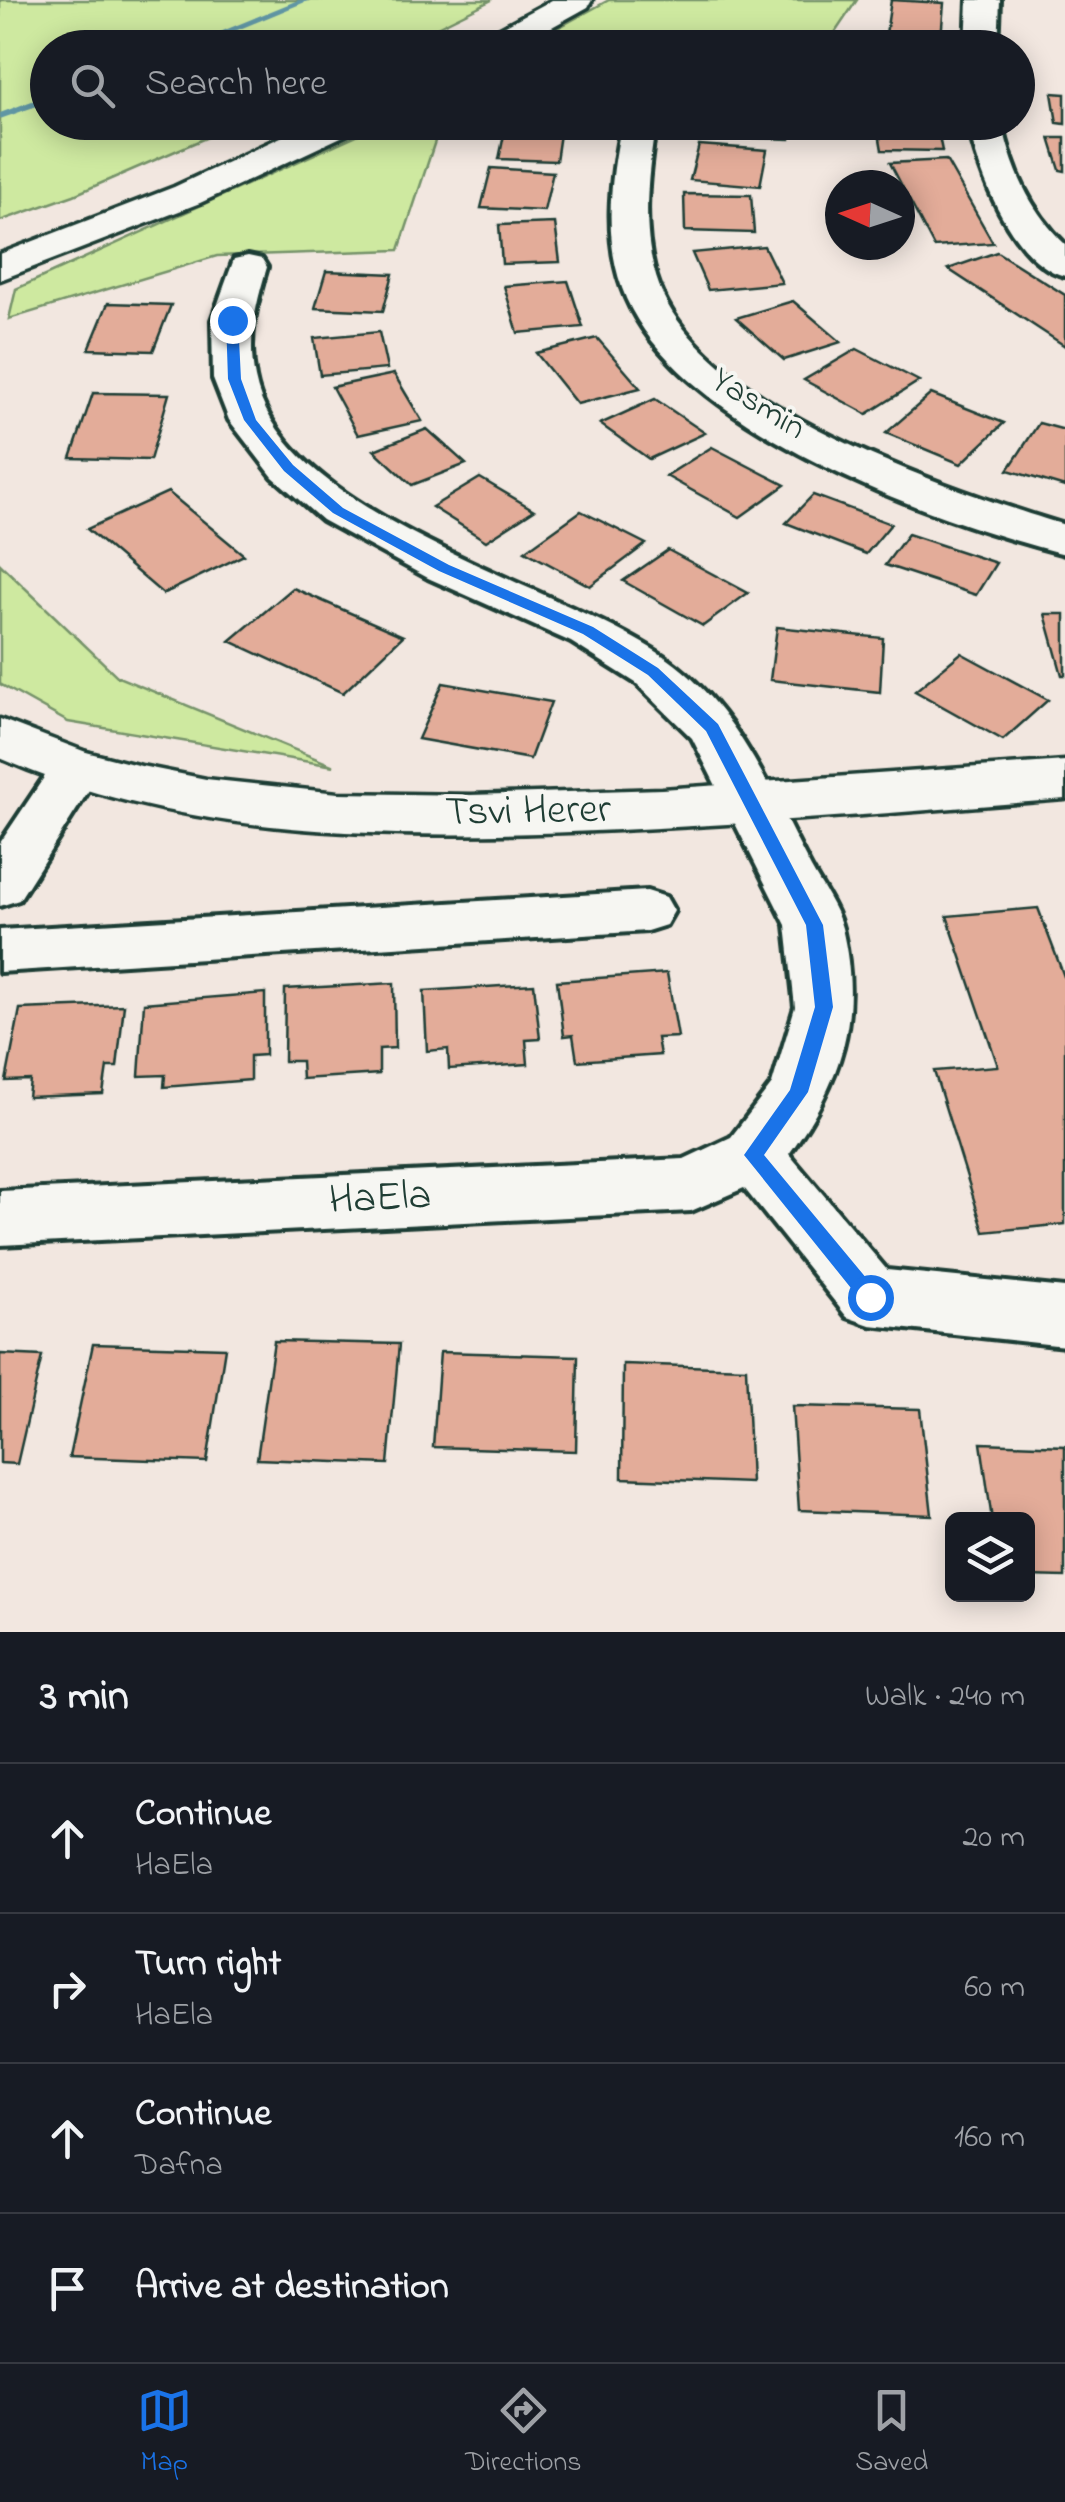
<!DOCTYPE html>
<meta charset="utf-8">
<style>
:root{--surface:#171b24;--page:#20242c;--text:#f1f3f6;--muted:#9ea1a6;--line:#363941;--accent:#1a73e8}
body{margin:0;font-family:"Indie Flower",sans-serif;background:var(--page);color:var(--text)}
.controls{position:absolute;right:30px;bottom:30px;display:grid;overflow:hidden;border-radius:15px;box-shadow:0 5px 25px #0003}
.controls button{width:90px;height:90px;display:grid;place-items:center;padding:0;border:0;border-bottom:2px solid var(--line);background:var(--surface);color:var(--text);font:50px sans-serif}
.compass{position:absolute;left:825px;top:170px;width:90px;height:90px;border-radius:50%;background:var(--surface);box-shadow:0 5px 25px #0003;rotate:273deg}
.stop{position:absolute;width:30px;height:30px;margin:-22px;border:8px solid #1a73e8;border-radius:50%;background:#fff}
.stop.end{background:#1a73e8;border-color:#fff;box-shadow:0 2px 10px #0008}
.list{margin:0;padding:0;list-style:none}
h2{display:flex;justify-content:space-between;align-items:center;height:130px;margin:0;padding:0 40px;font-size:42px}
h2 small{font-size:32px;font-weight:400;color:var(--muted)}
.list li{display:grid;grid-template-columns:65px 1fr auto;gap:30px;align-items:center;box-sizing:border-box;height:150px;padding:0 40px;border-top:2px solid var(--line)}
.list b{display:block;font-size:38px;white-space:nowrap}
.list p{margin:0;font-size:32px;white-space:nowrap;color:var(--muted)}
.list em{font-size:32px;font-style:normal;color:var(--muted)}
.icon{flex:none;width:55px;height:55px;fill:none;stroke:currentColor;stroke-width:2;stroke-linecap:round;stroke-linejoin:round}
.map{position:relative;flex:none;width:1065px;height:1632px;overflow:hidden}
.search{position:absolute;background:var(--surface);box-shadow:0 5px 25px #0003;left:30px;right:30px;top:30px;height:110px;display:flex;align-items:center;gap:25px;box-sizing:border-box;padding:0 35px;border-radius:55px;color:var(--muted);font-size:38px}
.sheet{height:730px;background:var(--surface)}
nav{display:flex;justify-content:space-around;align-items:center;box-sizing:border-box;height:140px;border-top:2px solid var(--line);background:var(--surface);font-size:28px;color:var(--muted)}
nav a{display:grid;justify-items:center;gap:5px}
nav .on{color:var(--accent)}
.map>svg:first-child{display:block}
.green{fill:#cee9a0;stroke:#76936a;stroke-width:2.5}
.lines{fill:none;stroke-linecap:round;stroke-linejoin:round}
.stream{fill:#6096a4;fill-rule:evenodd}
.building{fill:#e3ac99;stroke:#1f3d34;stroke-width:2.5}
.street-casing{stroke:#1f3d34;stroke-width:8}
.secondary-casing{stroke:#1f3d34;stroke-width:7}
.street{fill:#f6f6f2;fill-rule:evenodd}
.secondary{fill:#f6f6f2;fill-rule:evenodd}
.route{fill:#1a73e8}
.labels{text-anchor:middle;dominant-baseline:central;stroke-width:8;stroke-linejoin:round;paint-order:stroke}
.far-street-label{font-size:35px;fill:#1f3d34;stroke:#f6f6f2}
.street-label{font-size:42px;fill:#1f3d34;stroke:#f6f6f2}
</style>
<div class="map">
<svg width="1065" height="1632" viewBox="0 0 1065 1632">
<rect width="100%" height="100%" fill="#f2e7e0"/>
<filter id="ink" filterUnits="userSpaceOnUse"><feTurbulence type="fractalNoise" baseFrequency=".01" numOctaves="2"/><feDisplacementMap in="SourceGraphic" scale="20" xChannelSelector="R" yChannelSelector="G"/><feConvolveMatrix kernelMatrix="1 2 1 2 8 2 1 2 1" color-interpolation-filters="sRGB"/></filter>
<g filter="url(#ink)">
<g class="green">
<polygon points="0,0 492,0 396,47 48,48 48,122 240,123 74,195 0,221"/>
<polygon points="609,0 857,0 826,46 699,44 698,48 523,47"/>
<polygon points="383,123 441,123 399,250 217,256 9,319 16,289"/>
<polygon points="0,564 118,677 334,766 68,722 0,684"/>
</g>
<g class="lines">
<g class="stream">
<polygon points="298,0 310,0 194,48 181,48"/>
<polygon points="48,95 48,102 0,119 0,113"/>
</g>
</g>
<g class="building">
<polygon points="891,0 944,3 941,38 886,34"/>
<polygon points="874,41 936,44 936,48 874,48"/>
<polygon points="1052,93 1065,94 1065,124 1057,123"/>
<polygon points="725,122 790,122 790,139 725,137"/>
<polygon points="877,122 936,122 942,151 882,150"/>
<polygon points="506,125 561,127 556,161 499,159"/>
<polygon points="1050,138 1065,138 1065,171 1060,170"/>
<polygon points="699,145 767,150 760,186 690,180"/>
<polygon points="946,160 993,243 934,247 890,163"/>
<polygon points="491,168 553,172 544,211 481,208"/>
<polygon points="684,194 751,195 754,233 685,231"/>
<polygon points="555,223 560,262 502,264 499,225"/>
<polygon points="764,246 782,283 708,290 692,253"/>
<polygon points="997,252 1065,295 1065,346 948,269"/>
<polygon points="326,271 393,274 383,311 315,308"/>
<polygon points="568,281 583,327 518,333 504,286"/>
<polygon points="793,301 841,342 784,360 736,318"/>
<polygon points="108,303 171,305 153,351 89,349"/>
<polygon points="379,332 387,369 320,375 314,338"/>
<polygon points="597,338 640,388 577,404 536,353"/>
<polygon points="857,349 919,381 867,414 804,380"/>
<polygon points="394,374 422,421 358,435 332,387"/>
<polygon points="93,393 169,394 150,460 71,458"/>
<polygon points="931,394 1004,423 961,464 886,433"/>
<polygon points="655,399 705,433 649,459 600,424"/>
<polygon points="1039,423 1065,430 1065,487 1008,470"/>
<polygon points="427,429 466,464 412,485 374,450"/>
<polygon points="712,447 785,485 740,517 666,476"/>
<polygon points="480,478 534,510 486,541 432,507"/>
<polygon points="168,492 244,555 163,594 87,529"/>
<polygon points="813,495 891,524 866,554 786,523"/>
<polygon points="581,511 646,544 590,586 525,551"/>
<polygon points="908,534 996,563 976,595 885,565"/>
<polygon points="668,550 748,593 703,626 623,581"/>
<polygon points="293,588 403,636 343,693 230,641"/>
<polygon points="1045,614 1065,614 1065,675 1062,675"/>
<polygon points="777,627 883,638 880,692 770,680"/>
<polygon points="961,653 1048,700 1003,740 915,691"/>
<polygon points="443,683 551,702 530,759 418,739"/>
<polygon points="1038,908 1065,979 1065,1224 984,1232 934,1071 998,1066 947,916"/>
<polygon points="667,973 678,1037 657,1038 660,1055 577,1061 573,1035 564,1036 557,981"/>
<polygon points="394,983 395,1048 379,1049 379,1074 302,1079 301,1061 284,1061 285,989"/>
<polygon points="534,984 540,1039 526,1040 528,1064 449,1069 448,1049 427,1051 424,991"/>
<polygon points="265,993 265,1055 250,1056 250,1080 164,1087 165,1075 139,1076 144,1003"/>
<polygon points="124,1005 117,1067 107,1067 103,1094 28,1097 30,1080 6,1081 20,1009"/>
<polygon points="274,1341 399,1344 388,1464 257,1459"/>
<polygon points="93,1344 225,1348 207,1462 69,1457"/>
<polygon points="440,1352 578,1356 576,1451 433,1447"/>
<polygon points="0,1354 42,1356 17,1464 0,1463"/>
<polygon points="623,1364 746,1368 751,1483 622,1478"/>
<polygon points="792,1406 920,1409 932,1515 799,1510"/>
<polygon points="981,1443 1065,1446 1065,1577 1028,1576 1028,1520 992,1520"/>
</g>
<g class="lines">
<g class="street-casing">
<g id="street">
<polygon points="968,0 1000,0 998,48 966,48"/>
<path d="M622,122H656C647,177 640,236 660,288C707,409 950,490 1065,525V554C933,521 671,426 622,288C603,235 611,176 622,122Z"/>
<path d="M968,122H1002C1012,170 1030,210 1065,244V276C1012,263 977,171 968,122Z"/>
<path d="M248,256L262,259L267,267C256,304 247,339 255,378C282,518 561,584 668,659C739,710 771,793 811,868C821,886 837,908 842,928C863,1017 841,1082 789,1154L887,1270L1065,1288V1346L870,1325L847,1317L744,1188L691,1211L0,1245V1191L684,1159L731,1137L772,1084L795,1007L786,925L692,738L636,683L571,642L428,578L322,520L273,477L229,420L213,379L212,320L234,259Z"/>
<polygon points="77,750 95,755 103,768 19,900 0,906 0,843 59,755"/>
<polygon points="647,891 666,897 674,911 666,925 647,931 0,972 0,930"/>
</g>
</g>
<g class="secondary-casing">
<g id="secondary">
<polygon points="552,0 592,0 588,7 514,48 471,48 476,41"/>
<polygon points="313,122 361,122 356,130 200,203 0,280 0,254 174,187"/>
<path d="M0,719L86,752L141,766L206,779L338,793L471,795L662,789L1065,761V799C916,811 768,823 619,830C413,839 193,843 0,758Z"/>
</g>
</g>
<use href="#street" class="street"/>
<use href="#secondary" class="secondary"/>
</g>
</g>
<polygon class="route" points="232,316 238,320 241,379 256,420 293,465 343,508 449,565 593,627 658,668 718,724 823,925 833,1007 808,1092 764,1155 877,1291 877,1303 863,1303 744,1155 790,1090 815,1007 806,925 706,731 648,675 583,634 439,571 333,513 284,471 244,420 228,379 226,320"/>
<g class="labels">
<g class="far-street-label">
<text transform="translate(758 405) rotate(32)">Yasmin</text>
</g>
<g class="street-label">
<text transform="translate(528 812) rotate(-1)">Tsvi Herer</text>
<text transform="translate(380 1199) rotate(-3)">HaEla</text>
</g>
</g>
</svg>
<div class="controls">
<button><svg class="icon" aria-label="layers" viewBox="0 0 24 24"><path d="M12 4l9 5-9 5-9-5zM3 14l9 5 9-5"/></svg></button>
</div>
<svg class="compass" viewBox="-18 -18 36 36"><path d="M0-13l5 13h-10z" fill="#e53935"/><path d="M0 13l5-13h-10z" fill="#9ea1a6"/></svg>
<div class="stop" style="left:870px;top:1297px"></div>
<div class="stop end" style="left:232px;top:320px"></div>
<div class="search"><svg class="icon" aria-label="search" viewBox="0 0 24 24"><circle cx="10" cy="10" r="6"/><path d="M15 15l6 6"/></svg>Search here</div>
</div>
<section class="sheet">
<h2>3 min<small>Walk · 240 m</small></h2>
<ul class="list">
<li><svg class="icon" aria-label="ahead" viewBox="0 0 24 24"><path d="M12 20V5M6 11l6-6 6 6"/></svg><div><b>Continue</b><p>HaEla</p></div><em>20 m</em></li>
<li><svg class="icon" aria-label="right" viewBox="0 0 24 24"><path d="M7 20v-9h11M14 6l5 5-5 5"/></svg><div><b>Turn right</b><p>HaEla</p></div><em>60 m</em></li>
<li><svg class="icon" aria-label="ahead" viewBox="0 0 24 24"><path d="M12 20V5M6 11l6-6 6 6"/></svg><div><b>Continue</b><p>Dafna</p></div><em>160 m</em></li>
<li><svg class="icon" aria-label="arrive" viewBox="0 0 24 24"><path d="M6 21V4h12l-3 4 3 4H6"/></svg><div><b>Arrive at destination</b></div></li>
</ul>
</section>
<nav>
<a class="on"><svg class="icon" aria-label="map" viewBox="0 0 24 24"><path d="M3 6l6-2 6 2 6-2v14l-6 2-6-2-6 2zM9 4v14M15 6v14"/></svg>Map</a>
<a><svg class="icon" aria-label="directions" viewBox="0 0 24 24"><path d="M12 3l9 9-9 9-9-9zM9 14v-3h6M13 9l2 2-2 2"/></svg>Directions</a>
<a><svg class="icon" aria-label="saved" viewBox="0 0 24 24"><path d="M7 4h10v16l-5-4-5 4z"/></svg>Saved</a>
</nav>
